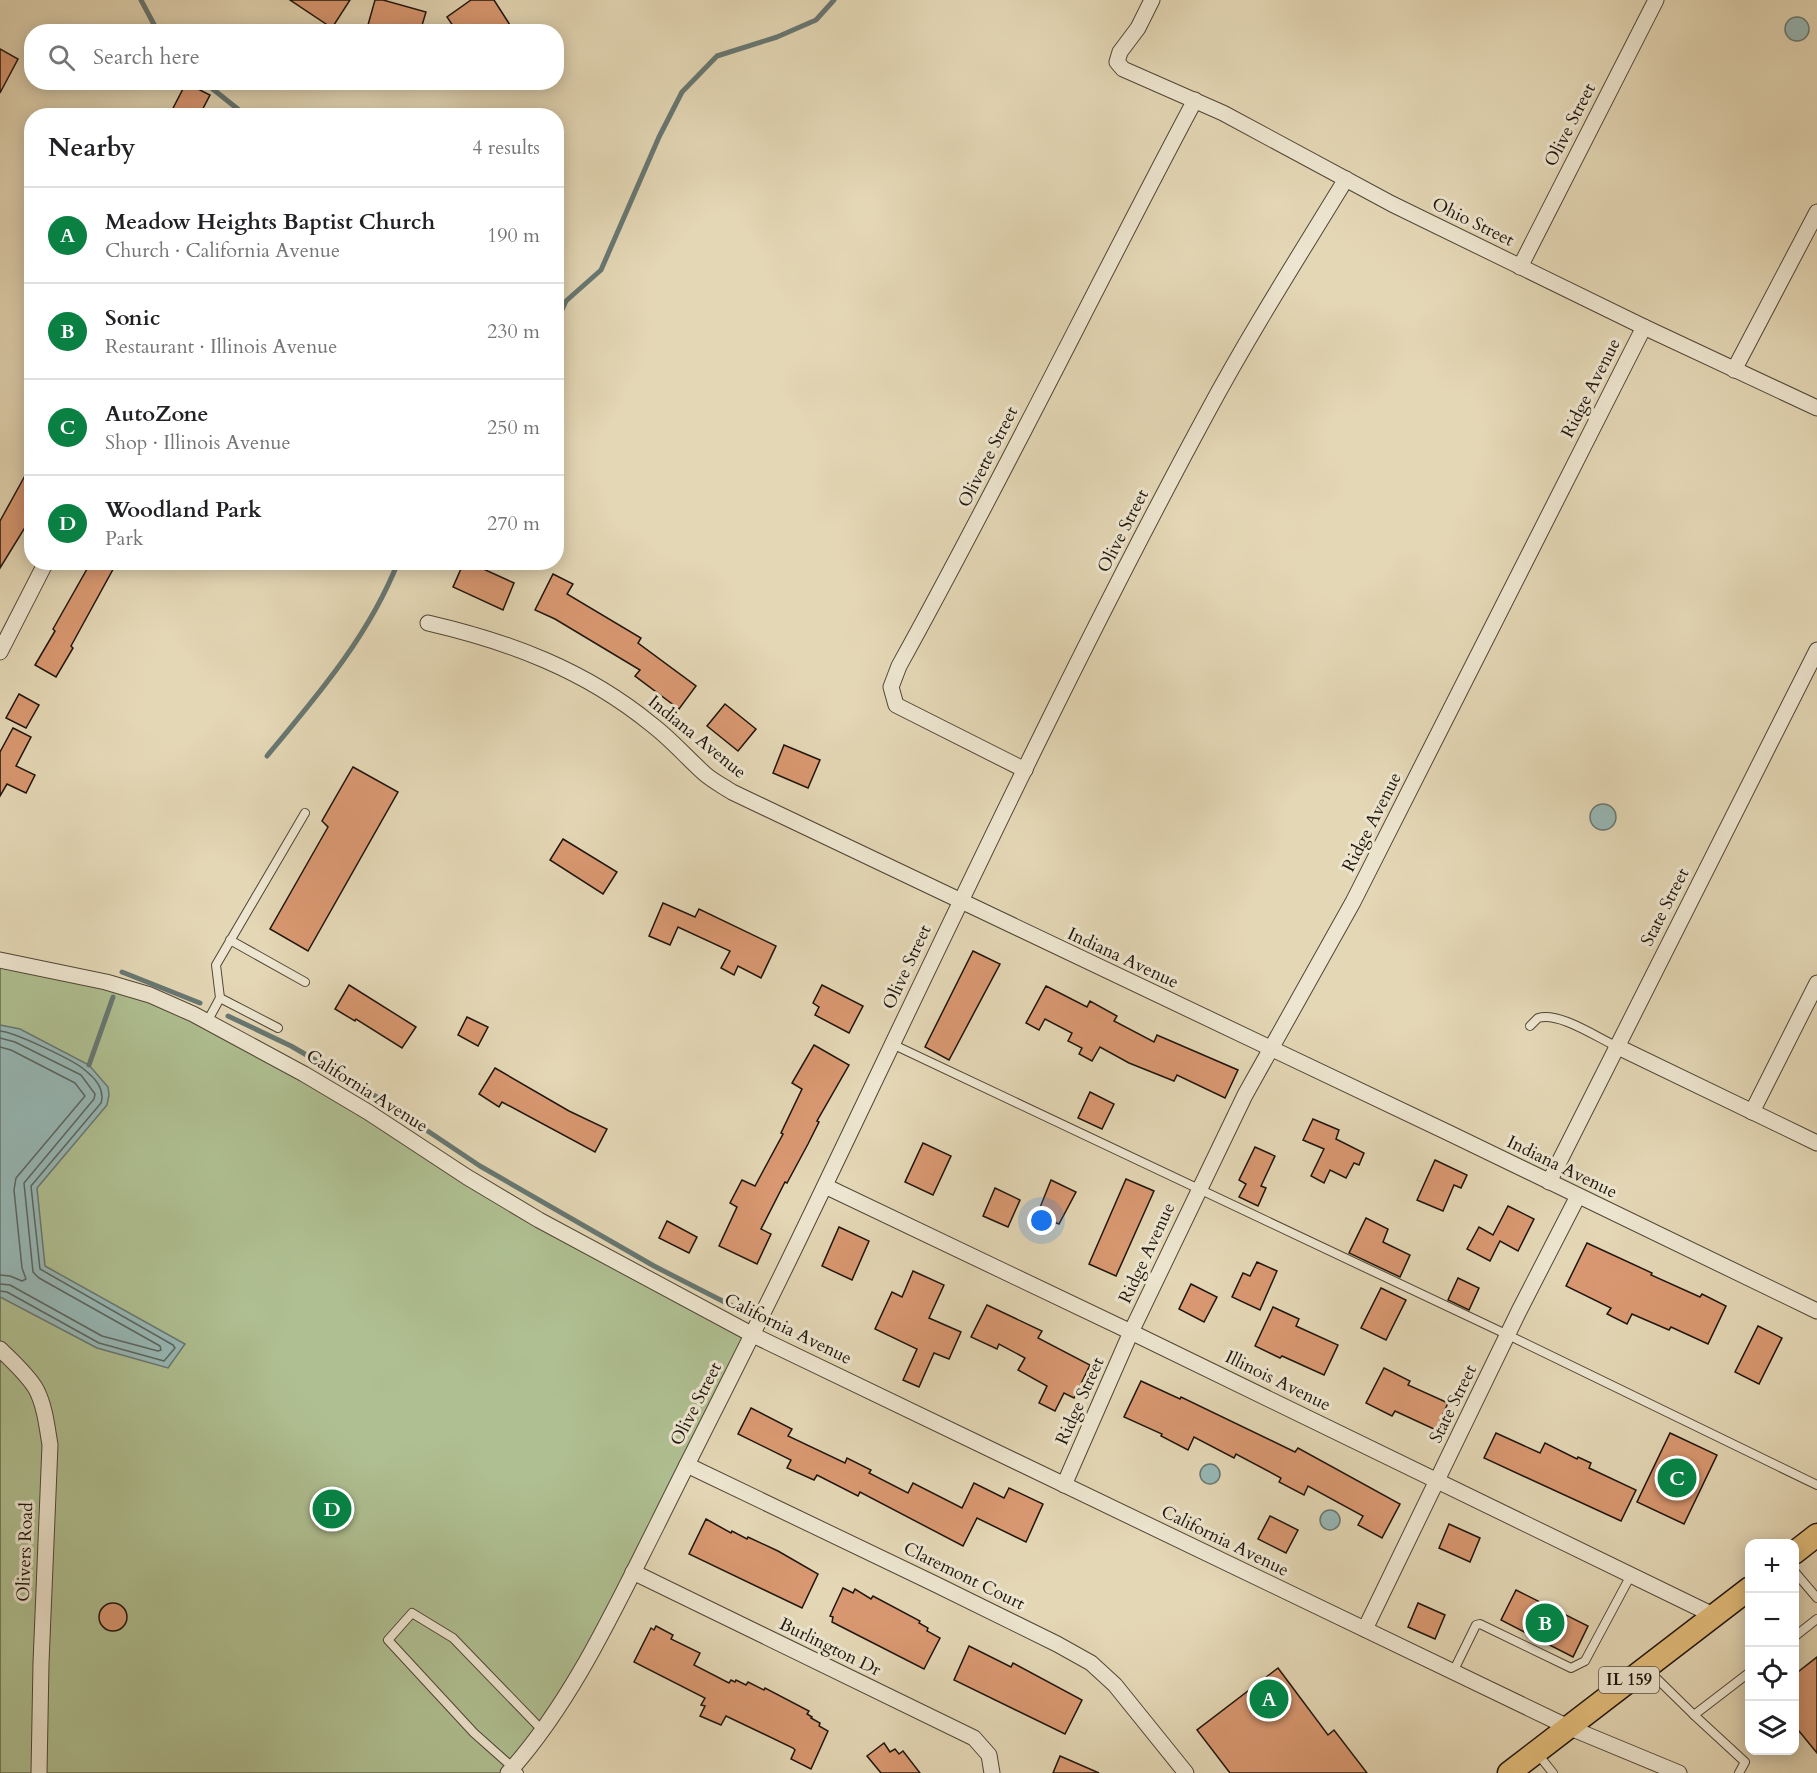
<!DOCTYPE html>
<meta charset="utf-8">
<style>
:root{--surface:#fff;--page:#f6f6f6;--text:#202124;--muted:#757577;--line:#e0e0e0;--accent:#0b8043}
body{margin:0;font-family:Cardo,serif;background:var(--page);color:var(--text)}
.controls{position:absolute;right:18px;bottom:18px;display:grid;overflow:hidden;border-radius:12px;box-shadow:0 3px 15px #0003}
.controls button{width:54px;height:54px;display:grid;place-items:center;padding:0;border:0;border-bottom:2px solid var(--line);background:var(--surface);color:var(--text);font:30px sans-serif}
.you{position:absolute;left:1042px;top:1221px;width:21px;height:21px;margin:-15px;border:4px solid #fff;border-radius:50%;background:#1a73e8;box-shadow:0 0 0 9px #1a73e833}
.badge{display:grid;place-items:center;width:39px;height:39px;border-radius:50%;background:var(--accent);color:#fff;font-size:20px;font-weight:700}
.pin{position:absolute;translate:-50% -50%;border:3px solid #fff;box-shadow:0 2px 6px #0006}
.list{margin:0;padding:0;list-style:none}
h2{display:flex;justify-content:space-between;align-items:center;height:78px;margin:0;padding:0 24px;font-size:26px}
h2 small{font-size:20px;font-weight:400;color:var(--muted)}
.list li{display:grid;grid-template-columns:39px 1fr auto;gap:18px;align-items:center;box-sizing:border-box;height:96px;padding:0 24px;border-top:2px solid var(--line)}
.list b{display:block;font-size:22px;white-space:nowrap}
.list p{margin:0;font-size:20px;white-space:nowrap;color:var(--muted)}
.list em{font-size:20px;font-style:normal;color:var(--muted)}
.icon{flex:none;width:33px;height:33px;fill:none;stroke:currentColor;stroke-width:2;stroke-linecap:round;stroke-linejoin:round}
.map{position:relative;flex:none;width:1817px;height:1773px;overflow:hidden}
.search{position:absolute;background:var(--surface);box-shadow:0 3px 15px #0003;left:24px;top:24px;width:540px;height:66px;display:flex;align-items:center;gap:15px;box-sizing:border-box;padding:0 21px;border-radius:24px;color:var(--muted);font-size:22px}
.panel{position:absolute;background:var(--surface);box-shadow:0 3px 15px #0003;left:24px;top:108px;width:540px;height:462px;border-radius:24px}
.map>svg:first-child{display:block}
.green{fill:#afbf91;stroke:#666a4e;stroke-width:1.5}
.water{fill:#97b8b6;stroke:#677772;stroke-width:1.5}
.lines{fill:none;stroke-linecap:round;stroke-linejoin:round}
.shore{stroke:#5a6661;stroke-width:1.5}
.stream{stroke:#677772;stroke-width:5}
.building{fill:#d99871;stroke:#1e150c;stroke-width:1.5}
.service-casing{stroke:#504636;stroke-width:10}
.minor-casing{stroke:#504636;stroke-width:17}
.primary-casing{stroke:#1e150c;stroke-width:25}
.service{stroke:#ede5cf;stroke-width:8}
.minor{stroke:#ede5cf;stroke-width:15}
.primary{stroke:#e2bc7a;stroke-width:22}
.labels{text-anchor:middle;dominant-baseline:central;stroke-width:6;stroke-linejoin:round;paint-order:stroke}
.shield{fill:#ede5cf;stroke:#5c5346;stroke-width:1.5}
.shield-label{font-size:16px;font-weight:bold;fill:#1e150c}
.street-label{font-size:18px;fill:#1e150c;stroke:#ede5cf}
</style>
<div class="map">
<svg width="1817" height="1773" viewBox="0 0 1817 1773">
<rect width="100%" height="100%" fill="#e4d7b5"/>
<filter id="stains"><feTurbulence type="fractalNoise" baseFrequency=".00333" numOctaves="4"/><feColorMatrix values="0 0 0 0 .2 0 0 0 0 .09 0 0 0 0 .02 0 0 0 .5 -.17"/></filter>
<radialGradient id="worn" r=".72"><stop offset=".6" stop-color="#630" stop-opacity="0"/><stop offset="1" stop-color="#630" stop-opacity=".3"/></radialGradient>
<polygon class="green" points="0,960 127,988 265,1053 490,1191 753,1335 573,1683 503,1773 0,1773"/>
<g class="water">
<circle cx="1797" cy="29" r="12"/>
<circle cx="1603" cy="817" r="13"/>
<polygon points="0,1025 20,1029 89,1065 108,1087 109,1095 107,1105 37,1188 45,1266 185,1344 168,1368 97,1348 0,1297"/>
<circle cx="1210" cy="1474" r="10"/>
<circle cx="1330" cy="1520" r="10"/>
</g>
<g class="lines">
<g class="shore">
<path d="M0,1031C14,1032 76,1061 86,1071C96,1079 105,1090 101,1103L31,1186L40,1269L173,1345L175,1348L164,1361L99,1343L7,1292L0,1291"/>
<polyline points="0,1038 15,1042 81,1075 95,1094 94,1099 24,1183 33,1272 39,1278 160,1346 161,1350 158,1351 102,1336 10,1285 0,1284"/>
<polyline points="0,1047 11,1050 75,1083 85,1096 16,1178 14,1190 22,1268 26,1279 22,1281 10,1276 0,1275"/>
</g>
<g class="stream">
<polyline points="141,0 158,32"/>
<polyline points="204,82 239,110"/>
<polyline points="556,323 566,301 601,270 659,137 682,92 717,56 777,37 816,20 834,0"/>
<path d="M267,756C317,696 369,636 398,562"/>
<polyline points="122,972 200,1003"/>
<polyline points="228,1016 291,1046 362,1087 480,1166 654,1266 746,1313"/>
<polyline points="89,1065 113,997"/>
</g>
</g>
<g class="building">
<polygon points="290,0 350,0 332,28"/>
<polygon points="375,0 383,0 426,12 420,32 366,32"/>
<polygon points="471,0 494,0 510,25 501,32 457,32 447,17"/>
<polygon points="0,49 18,59 0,93"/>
<polygon points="186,83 210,95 199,116 169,116"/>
<polygon points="32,463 32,516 0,568 0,521"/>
<polygon points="91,562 117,562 71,646 73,648 56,677 35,665 55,631 53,629"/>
<polygon points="464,562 468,562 514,583 503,610 453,587"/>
<polygon points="553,574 573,584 567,594 641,638 638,643 696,686 679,709 635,676 640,670 555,619 535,610"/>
<polygon points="19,694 39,705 26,728 6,718"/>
<polygon points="725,704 756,729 738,751 707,726"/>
<polygon points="13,728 31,737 16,766 35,775 26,793 7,784 0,796 0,752"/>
<polygon points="784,745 820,760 808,788 773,773"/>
<polygon points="353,767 398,792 308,951 270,929 328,827 322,821"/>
<polygon points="563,839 617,872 603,894 550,860"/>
<polygon points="663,903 695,917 699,909 776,946 761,978 738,966 734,975 721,968 730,951 678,927 670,945 649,936"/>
<polygon points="973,951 1000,964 949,1060 925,1047"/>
<polygon points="349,985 416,1027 402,1048 356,1019 355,1021 335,1009"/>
<polygon points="822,985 863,1006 849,1033 815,1015 819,1007 813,1003"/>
<polygon points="1046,986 1087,1007 1090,1001 1117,1016 1114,1021 1154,1042 1157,1035 1238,1070 1225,1098 1177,1075 1174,1081 1129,1063 1100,1047 1092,1061 1079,1054 1082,1048 1068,1041 1072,1033 1045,1019 1039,1030 1026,1023"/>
<polygon points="467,1017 488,1027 478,1046 458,1035"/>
<polygon points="814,1045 849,1065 817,1121 819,1122 808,1144 787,1183 785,1182 761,1229 771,1234 757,1264 719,1246 737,1207 730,1203 742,1180 755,1186 783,1134 781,1133 802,1089 792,1083"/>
<polygon points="495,1068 569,1111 607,1129 595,1152 502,1102 499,1107 479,1094"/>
<polygon points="1090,1092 1114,1104 1102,1129 1078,1118"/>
<polygon points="1313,1119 1339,1130 1336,1139 1364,1153 1359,1165 1354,1163 1346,1178 1330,1170 1324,1183 1311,1176 1324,1149 1303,1140"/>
<polygon points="923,1143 951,1156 933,1195 905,1182"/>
<polygon points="1255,1147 1275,1156 1261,1186 1266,1188 1258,1206 1239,1197 1246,1184 1239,1180"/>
<polygon points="1435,1160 1467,1175 1461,1188 1454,1185 1443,1211 1417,1200"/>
<polygon points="1126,1179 1154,1191 1116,1276 1089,1264"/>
<polygon points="1051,1180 1076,1192 1059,1224 1037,1215"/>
<polygon points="995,1188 1020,1200 1008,1227 983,1216"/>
<polygon points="1508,1206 1534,1219 1518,1251 1500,1241 1490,1261 1467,1249 1479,1227 1493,1235"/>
<polygon points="1366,1218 1388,1229 1383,1242 1410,1255 1400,1277 1349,1253"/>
<polygon points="667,1221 697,1237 689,1253 659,1238"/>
<polygon points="839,1227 869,1241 852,1280 822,1266"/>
<polygon points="1587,1243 1652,1273 1651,1275 1700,1297 1702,1294 1726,1306 1708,1344 1671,1327 1669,1330 1632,1314 1627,1324 1607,1314 1611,1308 1566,1286"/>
<polygon points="1257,1262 1277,1271 1260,1310 1232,1297 1243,1273 1250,1276"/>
<polygon points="913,1271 944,1285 929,1318 961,1332 949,1359 934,1353 919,1387 903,1380 917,1349 875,1329 892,1292 902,1297"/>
<polygon points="1458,1278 1479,1288 1469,1310 1448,1300"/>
<polygon points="1191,1284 1217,1297 1204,1322 1179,1309"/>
<polygon points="1381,1288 1406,1300 1386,1340 1361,1328"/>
<polygon points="987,1305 1042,1331 1038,1338 1090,1365 1074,1398 1064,1393 1055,1411 1039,1403 1047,1386 1018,1370 1025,1358 999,1344 997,1349 971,1337"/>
<polygon points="1273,1307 1299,1319 1296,1326 1338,1345 1324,1375 1282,1356 1280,1358 1255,1346"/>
<polygon points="1758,1326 1782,1338 1759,1384 1735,1372"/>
<polygon points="1384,1368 1410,1381 1408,1385 1448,1403 1436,1430 1395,1411 1392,1416 1366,1403"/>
<polygon points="1141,1381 1180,1399 1181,1397 1295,1452 1298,1448 1400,1504 1382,1538 1358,1525 1363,1516 1308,1486 1304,1495 1279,1482 1281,1478 1236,1454 1234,1458 1194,1437 1188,1450 1161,1436 1162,1434 1124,1417"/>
<polygon points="751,1408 792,1429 788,1436 845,1463 847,1458 871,1470 869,1473 908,1493 913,1483 962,1508 974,1483 1004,1498 1009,1488 1043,1504 1026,1542 977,1518 963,1546 860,1492 858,1496 817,1475 814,1480 787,1468 791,1460 738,1434"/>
<polygon points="1496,1433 1540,1453 1545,1443 1577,1459 1578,1457 1591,1463 1589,1468 1636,1490 1621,1521 1484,1458"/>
<polygon points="1670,1433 1717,1455 1684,1524 1637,1502"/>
<polygon points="1270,1516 1298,1530 1286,1553 1258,1539"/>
<polygon points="706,1519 731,1533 732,1531 747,1539 748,1537 778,1551 818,1574 802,1608 689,1554"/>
<polygon points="1449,1524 1480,1538 1470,1562 1439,1548"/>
<polygon points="843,1588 853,1593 855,1589 871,1599 873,1596 920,1621 919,1623 928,1628 927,1631 940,1638 924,1669 832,1622 833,1617 830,1616"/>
<polygon points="1516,1590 1588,1626 1573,1657 1501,1620"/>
<polygon points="1418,1603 1445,1615 1435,1639 1408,1627"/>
<circle cx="113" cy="1617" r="14"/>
<polygon points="656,1626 673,1635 671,1639 700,1653 694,1665 729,1683 731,1680 735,1682 736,1680 746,1685 748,1682 764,1690 765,1688 809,1711 807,1714 812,1717 811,1718 820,1723 819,1726 828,1731 811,1769 791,1759 795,1750 793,1748 726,1716 721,1725 700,1716 705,1706 701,1705 705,1698 634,1662 651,1628 654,1630"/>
<polygon points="969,1646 1011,1667 1013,1663 1082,1700 1065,1734 954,1680"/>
<polygon points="1817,1657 1817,1753 1794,1725 1794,1675"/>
<polygon points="1278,1668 1328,1735 1334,1730 1367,1773 1230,1773 1197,1730"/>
<polygon points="884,1743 890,1752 895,1749 899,1754 903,1751 920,1773 881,1773 867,1756"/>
<polygon points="1060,1756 1099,1773 1053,1773"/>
</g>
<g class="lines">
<g class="service-casing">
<g id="service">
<polyline points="230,940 305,982"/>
<polyline points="220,998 278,1028"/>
<polyline points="207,1022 220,998 216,965 305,813"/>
<path d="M1530,1026L1538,1018C1560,1012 1596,1037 1616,1046"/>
<polyline points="892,1044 1508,1335 1817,1485"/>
<polyline points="1794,1571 1817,1598"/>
<polyline points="1794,1637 1817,1619"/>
<polyline points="1647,1669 1694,1715 1750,1672"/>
<polyline points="1453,1672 1476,1625 1480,1624 1571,1668 1585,1661 1631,1575"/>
<polyline points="1694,1715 1745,1762 1739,1773"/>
<polyline points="1537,1753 1553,1773"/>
<polyline points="519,1773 474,1733 388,1640 412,1613 453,1638 542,1730"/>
</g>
</g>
<g class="minor-casing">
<g id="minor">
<polyline points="1152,0 1138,28 1120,52 1117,62 1123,69 1223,113 1392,204 1644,327 1817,408"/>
<polyline points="1520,267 1656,0"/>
<polyline points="1734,370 1817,212"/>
<path d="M428,623C510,642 585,670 651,724C671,739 687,758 705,774C713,781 723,786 732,792L1449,1133L1817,1311"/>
<polyline points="0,652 46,562"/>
<path d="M1025,770L896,705L891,687L899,666C1002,480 1095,288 1195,100"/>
<polyline points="0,960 106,982 150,995 193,1014 304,1074 368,1112 467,1177 539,1220 753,1335 1568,1727 1679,1773"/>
<polyline points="1616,1046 1817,1143"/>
<polyline points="1752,1112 1817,983"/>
<polyline points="1549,1182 1817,650"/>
<polyline points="825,1186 1131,1332 1713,1615"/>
<path d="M0,1349C12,1361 27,1374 36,1389C45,1406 47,1427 50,1445L41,1663L39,1773"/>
<polyline points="687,1465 933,1583 1057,1644 1091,1663 1115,1685 1186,1773"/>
<polyline points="1064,1485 1131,1332 1245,1095 1353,902 1644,327"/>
<polyline points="633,1572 974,1738 989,1755 992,1773"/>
<polyline points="1365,1629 1519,1311 1578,1196"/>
<path d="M508,1773C571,1704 615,1608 657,1525C705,1428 755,1331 802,1233C934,959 1062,681 1207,413C1250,333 1299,256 1346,179"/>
</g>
</g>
<g class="primary-casing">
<g id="primary">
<polyline points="1794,1553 1817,1535"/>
<polyline points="1509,1773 1750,1588"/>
</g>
</g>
<use href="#service" class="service"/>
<use href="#minor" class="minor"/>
<use href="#primary" class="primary"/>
</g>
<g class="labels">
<rect class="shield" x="1599" y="1667" width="60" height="26" rx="4.5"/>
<g class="shield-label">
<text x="1629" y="1680">IL 159</text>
</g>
<g class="street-label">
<text transform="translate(1570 125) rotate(-63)">Olive Street</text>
<text transform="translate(1473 222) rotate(26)">Ohio Street</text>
<text transform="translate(1591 388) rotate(-63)">Ridge Avenue</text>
<text transform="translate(988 457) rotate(-63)">Olivette Street</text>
<text transform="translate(1123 531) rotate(-63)">Olive Street</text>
<text transform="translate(697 737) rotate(39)">Indiana Avenue</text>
<text transform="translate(1372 822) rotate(-63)">Ridge Avenue</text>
<text transform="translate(1665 907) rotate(-63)">State Street</text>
<text transform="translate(1123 958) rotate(25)">Indiana Avenue</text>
<text transform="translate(907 967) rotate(-65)">Olive Street</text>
<text transform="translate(367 1091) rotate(32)">California Avenue</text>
<text transform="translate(1562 1167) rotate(26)">Indiana Avenue</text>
<text transform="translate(1147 1253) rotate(-65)">Ridge Avenue</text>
<text transform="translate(788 1329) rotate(26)">California Avenue</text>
<text transform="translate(1278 1381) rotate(26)">Illinois Avenue</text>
<text transform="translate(1080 1401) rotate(-66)">Ridge Street</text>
<text transform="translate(696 1404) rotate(-63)">Olive Street</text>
<text transform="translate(1453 1404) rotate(-64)">State Street</text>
<text transform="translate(1225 1541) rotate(26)">California Avenue</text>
<text transform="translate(25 1552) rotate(-88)">Olivers Road</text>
<text transform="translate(964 1576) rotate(26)">Claremont Court</text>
<text transform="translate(830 1647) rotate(26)">Burlington Dr</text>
</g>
</g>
<rect width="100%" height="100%" filter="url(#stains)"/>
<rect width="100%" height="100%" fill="url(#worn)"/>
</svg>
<div class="controls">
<button>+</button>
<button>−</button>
<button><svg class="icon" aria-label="locate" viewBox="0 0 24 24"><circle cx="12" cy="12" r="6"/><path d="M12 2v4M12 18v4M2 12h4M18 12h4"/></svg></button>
<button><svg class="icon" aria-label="layers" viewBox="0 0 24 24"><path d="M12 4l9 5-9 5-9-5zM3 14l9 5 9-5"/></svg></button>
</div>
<div class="you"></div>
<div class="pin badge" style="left:1269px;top:1699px">A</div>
<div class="pin badge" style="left:1545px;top:1623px">B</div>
<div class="pin badge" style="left:1677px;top:1478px">C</div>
<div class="pin badge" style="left:332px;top:1509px">D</div>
<div class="search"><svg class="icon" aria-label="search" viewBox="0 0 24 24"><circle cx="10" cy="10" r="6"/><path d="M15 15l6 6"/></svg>Search here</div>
<section class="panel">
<h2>Nearby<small>4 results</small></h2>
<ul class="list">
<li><span class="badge">A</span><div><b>Meadow Heights Baptist Church</b><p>Church · California Avenue</p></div><em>190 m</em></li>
<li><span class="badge">B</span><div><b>Sonic</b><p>Restaurant · Illinois Avenue</p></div><em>230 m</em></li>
<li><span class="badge">C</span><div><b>AutoZone</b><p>Shop · Illinois Avenue</p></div><em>250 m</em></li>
<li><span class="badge">D</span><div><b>Woodland Park</b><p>Park</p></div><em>270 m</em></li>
</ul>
</section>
</div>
